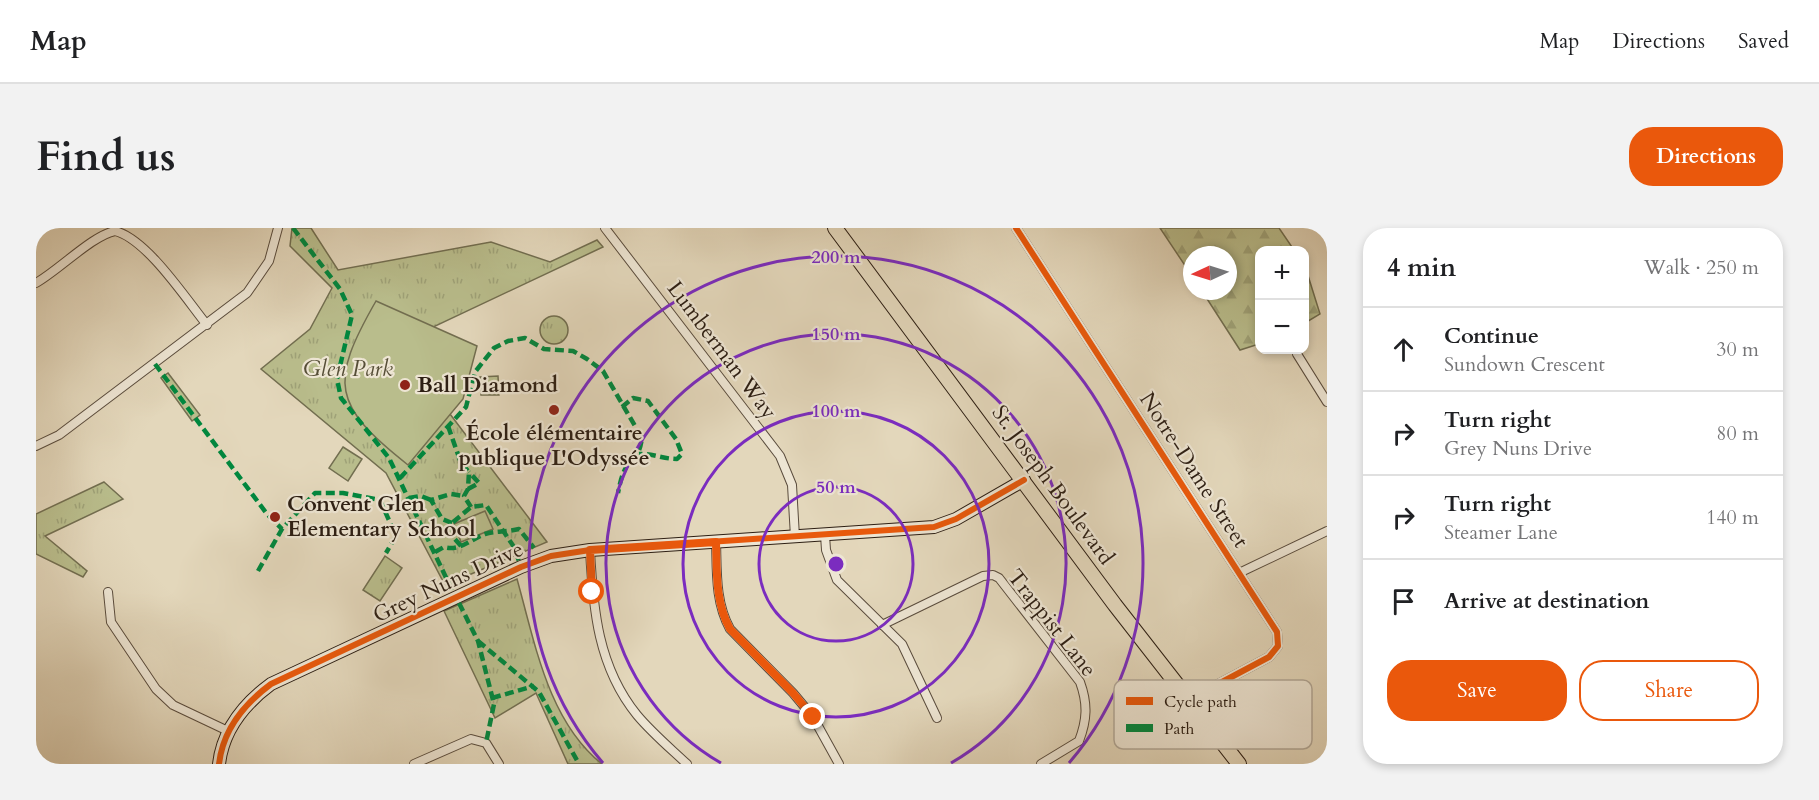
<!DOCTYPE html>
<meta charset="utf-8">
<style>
:root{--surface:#fff;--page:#f2f2f2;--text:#202124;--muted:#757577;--line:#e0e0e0;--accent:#ea580c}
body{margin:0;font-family:Cardo,serif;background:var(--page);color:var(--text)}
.controls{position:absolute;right:18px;top:18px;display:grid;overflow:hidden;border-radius:12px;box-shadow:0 3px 9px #0003}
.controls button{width:54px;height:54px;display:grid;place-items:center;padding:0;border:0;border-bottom:2px solid var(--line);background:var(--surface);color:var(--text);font:30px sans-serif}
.compass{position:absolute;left:1147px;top:18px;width:54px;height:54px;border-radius:50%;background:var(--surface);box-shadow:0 3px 9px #0003;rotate:266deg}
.stop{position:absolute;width:18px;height:18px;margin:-14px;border:4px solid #ea580c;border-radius:50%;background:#fff}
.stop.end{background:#ea580c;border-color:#fff;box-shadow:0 2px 6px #0008}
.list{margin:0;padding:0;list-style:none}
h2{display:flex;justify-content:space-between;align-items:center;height:78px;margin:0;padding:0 24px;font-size:26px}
h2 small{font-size:20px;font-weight:400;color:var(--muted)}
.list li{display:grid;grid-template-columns:39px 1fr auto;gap:18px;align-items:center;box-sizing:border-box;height:84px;padding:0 24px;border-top:2px solid var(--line)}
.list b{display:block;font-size:22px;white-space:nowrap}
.list p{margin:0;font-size:20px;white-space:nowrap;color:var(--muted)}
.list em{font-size:20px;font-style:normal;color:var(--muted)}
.actions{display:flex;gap:12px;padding:18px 24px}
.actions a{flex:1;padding:14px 0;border:2px solid var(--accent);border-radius:24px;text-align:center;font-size:21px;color:var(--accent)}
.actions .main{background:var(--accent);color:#fff}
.icon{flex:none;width:33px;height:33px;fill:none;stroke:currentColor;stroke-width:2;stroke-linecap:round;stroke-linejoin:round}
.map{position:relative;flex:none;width:1291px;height:536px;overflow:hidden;border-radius:24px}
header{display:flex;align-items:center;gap:36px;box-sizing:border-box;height:84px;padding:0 30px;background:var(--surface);border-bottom:2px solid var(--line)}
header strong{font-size:28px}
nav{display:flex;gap:33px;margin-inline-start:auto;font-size:21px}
.intro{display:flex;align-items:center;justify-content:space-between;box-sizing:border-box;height:144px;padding:0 36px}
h1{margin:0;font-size:42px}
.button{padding:15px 27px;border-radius:24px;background:var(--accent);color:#fff;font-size:21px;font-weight:700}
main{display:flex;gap:36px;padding:0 36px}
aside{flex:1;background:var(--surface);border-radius:24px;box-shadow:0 3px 9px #0003}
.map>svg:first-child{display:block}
.grass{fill:url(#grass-tufts);stroke:#726e50;stroke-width:1.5}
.forest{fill:url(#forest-firs);stroke:#726e50;stroke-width:1.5}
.pitch{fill:#b9bd8c;stroke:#726e50;stroke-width:1.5}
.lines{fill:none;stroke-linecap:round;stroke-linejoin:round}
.street-casing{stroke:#5a4c3d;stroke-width:10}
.secondary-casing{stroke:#2c1e13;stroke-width:14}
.primary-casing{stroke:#2c1e13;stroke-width:16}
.street{stroke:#ede5d3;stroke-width:8}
.secondary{stroke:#ede5d3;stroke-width:12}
.primary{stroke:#e3d7bb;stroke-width:14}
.quiet{stroke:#00873e;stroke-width:4.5;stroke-dasharray:9 4.5;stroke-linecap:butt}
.cycleway-casing{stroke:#ede5d3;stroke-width:10}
.cycleway{stroke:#e8590c;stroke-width:6}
.route{stroke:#ea580c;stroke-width:8}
.ring{fill:none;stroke:#7b2cbf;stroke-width:3}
.poi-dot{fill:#8f2418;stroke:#ede5d3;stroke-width:2}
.labels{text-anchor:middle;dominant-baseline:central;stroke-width:4.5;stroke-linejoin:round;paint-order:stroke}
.street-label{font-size:22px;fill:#2c1e13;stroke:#ede5d3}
.park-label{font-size:22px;font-style:italic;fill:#564e37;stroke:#ede5d3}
.poi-label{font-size:22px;font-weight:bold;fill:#2c1e13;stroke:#ede5d3;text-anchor:start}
.key{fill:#ede5d3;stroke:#b3a999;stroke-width:1.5}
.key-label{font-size:16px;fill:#2c1e13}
.centre{fill:#7b2cbf;stroke:#ede5d3;stroke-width:3}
.ring-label{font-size:18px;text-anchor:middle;font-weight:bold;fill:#7b2cbf;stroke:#ede5d3;stroke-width:4.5;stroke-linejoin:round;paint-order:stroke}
</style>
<header>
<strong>Map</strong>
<nav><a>Map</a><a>Directions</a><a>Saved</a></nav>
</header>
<div class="intro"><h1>Find us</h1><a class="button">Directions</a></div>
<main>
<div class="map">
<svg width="1291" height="536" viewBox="0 0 1291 536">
<defs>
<pattern id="grass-tufts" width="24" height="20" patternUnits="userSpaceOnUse" patternTransform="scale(1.5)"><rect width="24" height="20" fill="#b9bd8c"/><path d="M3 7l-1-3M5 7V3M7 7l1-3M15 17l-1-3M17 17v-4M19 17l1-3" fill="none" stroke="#9fa278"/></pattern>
<pattern id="forest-firs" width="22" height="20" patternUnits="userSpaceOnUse" patternTransform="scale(1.5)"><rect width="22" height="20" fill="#b9bd8c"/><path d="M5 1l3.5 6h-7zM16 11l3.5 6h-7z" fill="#9fa278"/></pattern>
</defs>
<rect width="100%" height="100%" fill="#e3d7bb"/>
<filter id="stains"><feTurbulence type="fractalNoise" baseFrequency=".00333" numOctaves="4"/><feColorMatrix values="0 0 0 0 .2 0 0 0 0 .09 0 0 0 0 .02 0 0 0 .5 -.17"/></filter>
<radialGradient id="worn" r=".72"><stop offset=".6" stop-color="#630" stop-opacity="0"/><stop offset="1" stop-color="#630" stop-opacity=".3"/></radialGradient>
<g class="grass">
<polygon points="256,0 275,0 302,42 455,14 514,34 561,12 567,19 361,116 511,314 409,357 350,245 225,141 274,101 296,60 254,18"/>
<circle cx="518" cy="102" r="14"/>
<polygon points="132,145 164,187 156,193 125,150"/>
<polygon points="462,148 463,167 445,167 444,149"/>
<polygon points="307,219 326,231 312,253 293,240"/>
<polygon points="68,254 87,271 9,308 51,343 47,349 0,326 0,286"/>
<polygon points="349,328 366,340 344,373 327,362"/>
<path d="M481,351C499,415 512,493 566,536H532L500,465L459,490L408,383Z"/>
</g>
<g class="forest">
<polygon points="1124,0 1243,0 1258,22 1224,22 1223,116 1204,122 1166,63 1192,63 1192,27 1156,27 1156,48"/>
<polygon points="1269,38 1284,86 1269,95 1268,95"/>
</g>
<g class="pitch">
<path d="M340,73L441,118L427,171L372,237C296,177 293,155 340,73Z"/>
<polygon points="449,283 457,301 425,314 418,296"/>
</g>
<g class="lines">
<g class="street-casing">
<g id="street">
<polyline points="569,0 744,228 756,257 759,309"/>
<polyline points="980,0 1241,404 1242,418 1233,429 1154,471"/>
<path d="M0,55C23,42 57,7 79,3C111,11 150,71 171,97"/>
<polyline points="1261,126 1291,174"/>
<polyline points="0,218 23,207 211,65 233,33 242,0"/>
<polyline points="789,307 790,322 801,352 866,416 901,490"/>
<path d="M680,313C681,343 679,374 694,401L757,465L777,489L803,536"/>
<path d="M554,322C557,381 562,439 601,487C616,505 634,520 651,536"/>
<polyline points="1203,345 1291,303"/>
<polyline points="72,364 75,394 120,461 137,477 192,503"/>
<path d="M846,397L947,348L957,347L963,350L1044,454C1052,476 1051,492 1043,513L1005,536"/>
<polyline points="378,536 435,511 450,515 463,536"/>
</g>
</g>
<g class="secondary-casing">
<path id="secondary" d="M183,536C187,501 208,476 235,456L485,339L515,328L554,322L898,299L920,291L988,252"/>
</g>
<g class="primary-casing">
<polyline id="primary" points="799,0 1079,377 1203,536"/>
</g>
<use href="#street" class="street"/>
<use href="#secondary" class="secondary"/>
<use href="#primary" class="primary"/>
<g class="quiet">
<polyline points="257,0 304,61 316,87 301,151 305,170 353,230 416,362"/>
<polyline points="119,136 231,286 246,301"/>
<path d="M586,179L597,170L612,173L640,211L646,226L641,231C627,231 616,225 603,226"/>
<polyline points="412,198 425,235 433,244 432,261 428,268 435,279"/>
<path d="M364,250L430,179L439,144L458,120L472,113L489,110L508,121L537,123L551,131L567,143L606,210C603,229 601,223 592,236C586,245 584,255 582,265"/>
<polyline points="432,261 443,255 433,244"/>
<polyline points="373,270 385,268 395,272"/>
<polyline points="416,295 406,291 395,272 415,266 428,268"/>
<polyline points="425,318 418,310 416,295 435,279 450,277 478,319 485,339"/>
<path d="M399,324L408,319C423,324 435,311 449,306C458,303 471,304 483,301L498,320"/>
<polyline points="222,343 246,301 279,265 307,265 344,272 360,308 350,325"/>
<polyline points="423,375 442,413 458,476 450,515"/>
<polyline points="442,413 503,464 543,536"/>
<polyline points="456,470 498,458"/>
</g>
<g class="cycleway-casing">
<g id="cycleway">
<polyline points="980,0 1241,404 1242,418 1233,429 1154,471"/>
<path d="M183,536C187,501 208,476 235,456L485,339L515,328L554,322L898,299L920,291L988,252"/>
</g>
</g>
<use href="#cycleway" class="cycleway"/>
</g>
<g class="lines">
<path class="route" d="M556,364L554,322L680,314C681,343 679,374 694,401L757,465L777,489"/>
</g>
<g class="ring">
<circle cx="800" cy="336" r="77"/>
<circle cx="800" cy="336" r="153"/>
<path d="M685 535A230 230 0 1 1 915 535"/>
<path d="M567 535A307 307 0 1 1 1033 535"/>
</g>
<g class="poi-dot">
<circle cx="369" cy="157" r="6"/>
<circle cx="518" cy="182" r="6"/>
<circle cx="239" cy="289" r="6"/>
</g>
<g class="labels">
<g class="street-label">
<text transform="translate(686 122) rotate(53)">Lumberman Way</text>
<text transform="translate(1158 242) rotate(57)">Notre-Dame Street</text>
<text transform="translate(1017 257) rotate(54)">St. Joseph Boulevard</text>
<text transform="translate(412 354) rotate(-25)">Grey Nuns Drive</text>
<text transform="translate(1016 395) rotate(52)">Trappist Lane</text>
</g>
<g class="park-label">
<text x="312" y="141">Glen Park</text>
</g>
<g class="poi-label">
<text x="381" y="157">Ball Diamond</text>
<text x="518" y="205" text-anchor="middle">École élémentaire<tspan x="518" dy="25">publique L'Odyssée</tspan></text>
<text x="251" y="276">Convent Glen<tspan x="251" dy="25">Elementary School</tspan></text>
</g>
</g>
<rect x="1078" y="452" width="198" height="69" rx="9" class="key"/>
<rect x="1090" y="469" width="27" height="8" fill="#e8590c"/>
<rect x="1090" y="496" width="27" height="8" fill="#00873e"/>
<g class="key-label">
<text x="1128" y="479">Cycle path</text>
<text x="1128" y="506">Path</text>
</g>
<circle cx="800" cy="336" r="9" class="centre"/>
<g class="ring-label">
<text x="800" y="35">200 m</text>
<text x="800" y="112">150 m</text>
<text x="800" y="189">100 m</text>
<text x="800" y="265">50 m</text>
</g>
<rect width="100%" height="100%" filter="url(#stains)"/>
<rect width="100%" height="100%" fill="url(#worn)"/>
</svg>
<div class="controls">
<button>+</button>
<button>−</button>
</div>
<svg class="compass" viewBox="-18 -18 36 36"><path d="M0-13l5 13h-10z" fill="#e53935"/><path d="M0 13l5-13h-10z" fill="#757577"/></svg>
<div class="stop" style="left:556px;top:364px"></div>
<div class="stop end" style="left:777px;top:489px"></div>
</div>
<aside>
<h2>4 min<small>Walk · 250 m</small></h2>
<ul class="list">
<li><svg class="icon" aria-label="ahead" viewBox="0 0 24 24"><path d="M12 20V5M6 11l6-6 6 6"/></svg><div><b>Continue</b><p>Sundown Crescent</p></div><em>30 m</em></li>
<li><svg class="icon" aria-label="right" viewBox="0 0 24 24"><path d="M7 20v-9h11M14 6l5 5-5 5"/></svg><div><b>Turn right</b><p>Grey Nuns Drive</p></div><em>80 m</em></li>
<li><svg class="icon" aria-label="right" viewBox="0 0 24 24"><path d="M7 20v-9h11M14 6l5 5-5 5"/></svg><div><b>Turn right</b><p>Steamer Lane</p></div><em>140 m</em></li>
<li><svg class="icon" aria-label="arrive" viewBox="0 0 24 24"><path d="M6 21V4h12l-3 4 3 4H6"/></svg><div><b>Arrive at destination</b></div></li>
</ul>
<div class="actions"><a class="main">Save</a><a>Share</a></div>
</aside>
</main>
